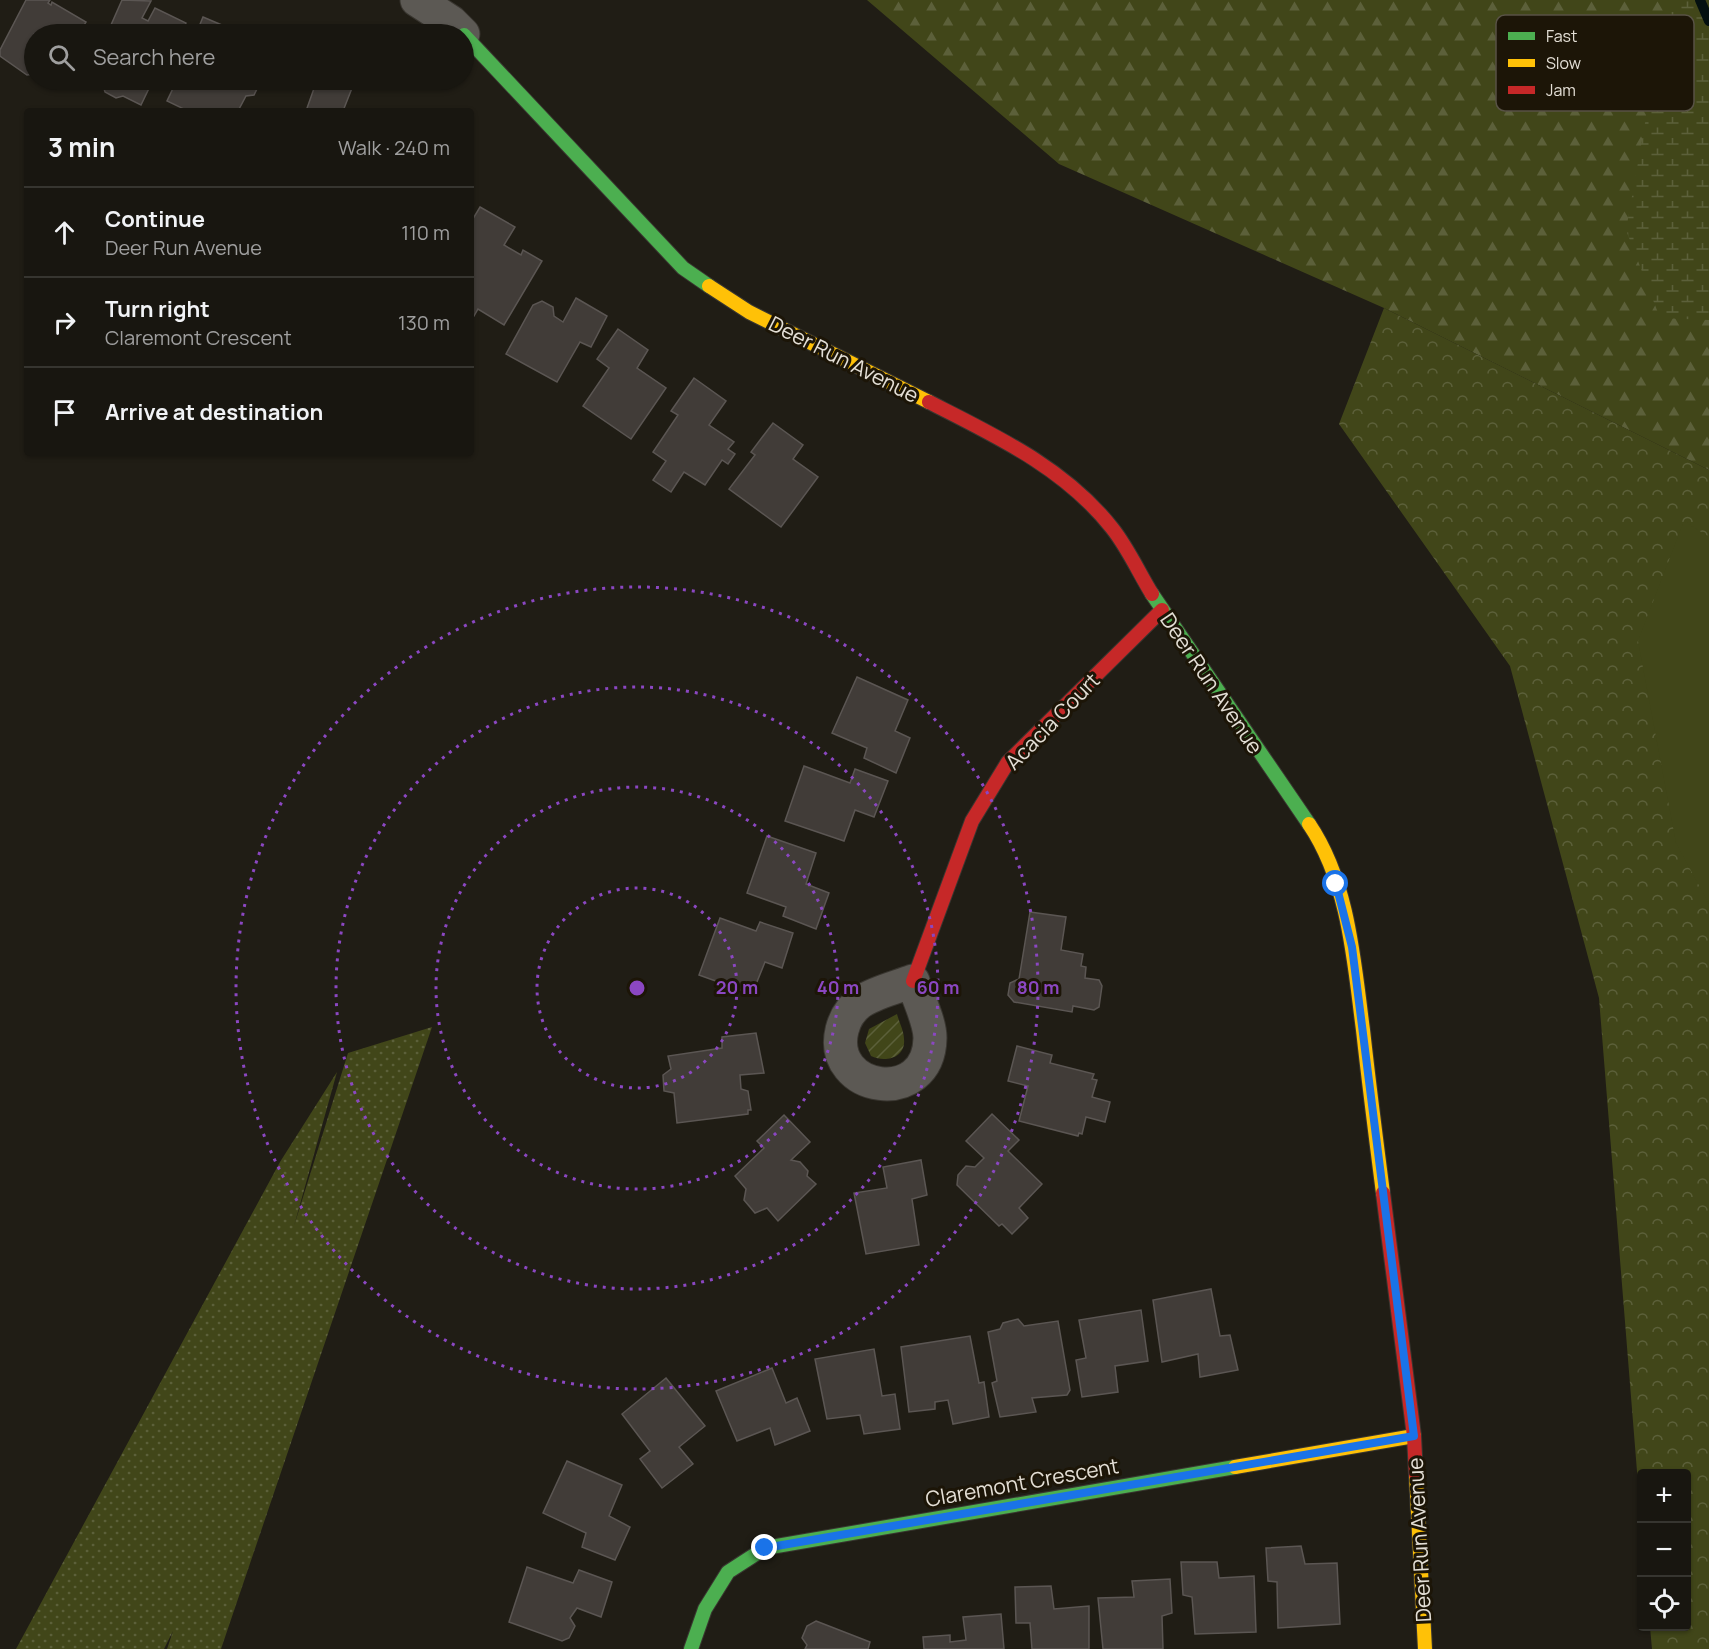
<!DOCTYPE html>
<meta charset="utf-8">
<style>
:root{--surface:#181610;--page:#25231e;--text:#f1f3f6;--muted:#9f9f9f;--line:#363530}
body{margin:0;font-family:Manrope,sans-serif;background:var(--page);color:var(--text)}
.controls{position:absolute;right:18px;bottom:18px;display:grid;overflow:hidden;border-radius:6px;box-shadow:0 2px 4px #0004}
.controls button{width:54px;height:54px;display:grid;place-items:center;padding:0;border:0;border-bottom:2px solid var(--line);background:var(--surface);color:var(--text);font:30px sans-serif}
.stop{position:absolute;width:18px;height:18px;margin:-14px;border:4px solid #1a73e8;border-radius:50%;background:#fff}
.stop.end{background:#1a73e8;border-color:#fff;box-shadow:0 2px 6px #0008}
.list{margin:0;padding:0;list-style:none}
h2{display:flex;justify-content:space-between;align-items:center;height:78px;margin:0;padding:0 24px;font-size:26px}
h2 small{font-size:20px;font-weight:400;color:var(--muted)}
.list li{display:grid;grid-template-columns:39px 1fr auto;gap:18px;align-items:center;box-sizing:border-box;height:90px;padding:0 24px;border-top:2px solid var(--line)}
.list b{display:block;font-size:22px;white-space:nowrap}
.list p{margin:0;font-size:20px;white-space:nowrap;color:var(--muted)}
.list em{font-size:20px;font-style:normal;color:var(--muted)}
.icon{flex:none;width:33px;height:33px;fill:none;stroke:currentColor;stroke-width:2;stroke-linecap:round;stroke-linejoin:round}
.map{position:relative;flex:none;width:1709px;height:1649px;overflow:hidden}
.search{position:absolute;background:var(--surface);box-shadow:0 2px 4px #0004;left:24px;top:24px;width:450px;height:66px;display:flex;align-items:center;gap:15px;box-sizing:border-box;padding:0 21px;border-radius:33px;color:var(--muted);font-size:22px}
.panel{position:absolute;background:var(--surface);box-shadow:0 2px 4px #0004;left:24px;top:108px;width:450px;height:348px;border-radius:6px}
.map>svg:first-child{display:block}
.grass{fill:url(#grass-dots)}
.forest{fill:url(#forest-firs)}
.wetland{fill:url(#wetland-marsh)}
.park{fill:url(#park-crowns)}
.garden{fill:url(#garden-furrows)}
.pitch{fill:#414619}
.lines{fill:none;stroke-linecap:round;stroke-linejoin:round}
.stream{stroke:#041010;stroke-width:10}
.building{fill:#413c38;stroke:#5b5653;stroke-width:1.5}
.street-casing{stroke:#393630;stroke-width:35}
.fast-casing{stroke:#393630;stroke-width:16}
.slow-casing{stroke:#393630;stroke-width:16}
.jam-casing{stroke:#393630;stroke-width:16}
.street{stroke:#5c5954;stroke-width:33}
.fast{stroke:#4caf50;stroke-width:14}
.slow{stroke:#ffc107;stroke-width:14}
.jam{stroke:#c62828;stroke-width:14}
.route{stroke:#1a73e8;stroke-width:8}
.ring{fill:none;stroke:#8b47c2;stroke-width:3;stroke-dasharray:3 6}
.labels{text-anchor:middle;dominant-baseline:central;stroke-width:6;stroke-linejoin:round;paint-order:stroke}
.street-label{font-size:21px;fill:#e4dfd6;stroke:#1c1507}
.key{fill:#1c1507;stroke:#585245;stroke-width:1.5}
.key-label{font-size:16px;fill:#e4dfd6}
.centre{fill:#8b47c2;stroke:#1c1507;stroke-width:3}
.ring-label{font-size:18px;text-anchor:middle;font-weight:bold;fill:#8b47c2;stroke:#1c1507;stroke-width:6;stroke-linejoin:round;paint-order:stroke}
</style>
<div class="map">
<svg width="1709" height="1649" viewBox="0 0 1709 1649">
<defs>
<pattern id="grass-dots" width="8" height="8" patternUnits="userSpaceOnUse" patternTransform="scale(1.5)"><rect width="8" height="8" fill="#414619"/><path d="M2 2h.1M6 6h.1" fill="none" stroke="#5c603a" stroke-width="1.8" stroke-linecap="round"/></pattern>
<pattern id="forest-firs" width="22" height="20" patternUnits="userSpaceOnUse" patternTransform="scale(1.5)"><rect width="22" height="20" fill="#414619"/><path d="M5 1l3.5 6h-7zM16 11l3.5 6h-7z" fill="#5c603a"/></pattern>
<pattern id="wetland-marsh" width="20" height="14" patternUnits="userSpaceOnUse" patternTransform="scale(1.5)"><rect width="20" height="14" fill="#414619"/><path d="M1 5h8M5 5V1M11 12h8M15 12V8" fill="none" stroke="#5c603a"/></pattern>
<pattern id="park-crowns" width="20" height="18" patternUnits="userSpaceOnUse" patternTransform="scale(1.5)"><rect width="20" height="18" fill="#414619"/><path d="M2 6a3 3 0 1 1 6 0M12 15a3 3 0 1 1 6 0" fill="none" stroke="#5c603a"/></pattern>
<pattern id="garden-furrows" width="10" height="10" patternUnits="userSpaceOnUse" patternTransform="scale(1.5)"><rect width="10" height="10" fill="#414619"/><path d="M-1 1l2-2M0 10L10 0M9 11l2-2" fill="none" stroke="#5c603a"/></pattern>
</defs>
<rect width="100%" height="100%" fill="#201d15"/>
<polygon class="grass" points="432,1027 221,1649 167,1649 173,1631 164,1649 16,1649 280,1162 337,1072 294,1226 348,1053"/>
<polygon class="forest" points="867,0 1709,0 1709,470 1384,308 1059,164"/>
<polygon class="wetland" points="1667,0 1709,0 1709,320 1660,318 1626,230"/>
<polygon class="park" points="1384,308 1709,470 1709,1649 1652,1649 1650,1627 1686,1626 1686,1474 1642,1474 1641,1521 1599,998 1510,666 1339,424"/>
<path class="garden" d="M897,1014C899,1022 904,1031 904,1039C906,1058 885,1063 871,1056L865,1043L869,1029Z"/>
<polygon class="pitch" points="1684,521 1709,537 1709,904 1676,843 1638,641"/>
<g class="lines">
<polyline class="stream" points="1700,0 1709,21"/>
</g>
<g class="building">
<polygon points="26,0 50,0 48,3 51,5 52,2 86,22 79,34 34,34 34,74 27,75 0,56 0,50"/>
<polygon points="122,0 151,1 142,18 148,21 155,8 186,23 181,34 107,34"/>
<polygon points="203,17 236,31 235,34 196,34"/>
<polygon points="105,80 153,80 141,105 123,96 116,98 105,92 103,85"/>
<polygon points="177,80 257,80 259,85 254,95 246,96 238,111 183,111 184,109 167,101"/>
<polygon points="317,80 344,80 354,83 343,111 306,111"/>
<polygon points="480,207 515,227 504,245 521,255 523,250 542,261 504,325 478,309 474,316 471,314 471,222"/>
<polygon points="576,298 607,316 591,347 580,342 557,382 506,354 533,305 542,301 553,307 554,316 563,322"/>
<polygon points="618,329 648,350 637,368 666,388 631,439 583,406 609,368 597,359"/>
<polygon points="694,378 726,401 709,425 734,442 728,449 735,454 728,464 722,460 705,485 684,472 671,492 653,480 666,461 653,452 678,415 671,411"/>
<polygon points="773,423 803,445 793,459 818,477 781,527 729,489 755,455 751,452"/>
<polygon points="857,677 908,700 895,731 910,738 896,773 864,758 867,748 832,733"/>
<polygon points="804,766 850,783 855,769 888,781 874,817 855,810 844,841 785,821"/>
<polygon points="767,836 816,853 806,884 829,893 816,929 783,916 786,907 747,893"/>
<polygon points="1030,912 1066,917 1061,950 1083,954 1081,966 1086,967 1085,978 1099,980 1102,986 1099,1007 1094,1010 1073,1006 1072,1012 1014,1002 1008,995 1010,983 1019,979"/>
<polygon points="720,918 756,931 760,922 793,933 782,968 765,962 752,994 699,975"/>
<polygon points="756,1033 764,1073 740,1075 741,1089 748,1091 751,1110 748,1110 748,1114 677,1123 674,1093 664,1091 663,1075 671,1069 668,1056 722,1048 722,1037"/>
<polygon points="1017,1046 1052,1055 1050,1063 1094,1074 1092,1079 1097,1080 1092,1097 1110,1102 1105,1122 1086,1117 1082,1134 1079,1133 1078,1136 1019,1121 1028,1086 1008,1081"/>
<polygon points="992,1114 1019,1140 1008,1151 1042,1184 1019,1208 1028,1218 1012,1234 1002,1224 999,1226 957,1185 958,1175 966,1166 975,1167 984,1158 966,1141"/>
<polygon points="784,1115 810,1142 791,1160 800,1162 808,1171 807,1176 816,1184 778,1221 767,1208 755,1213 744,1200 746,1189 735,1176 764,1148 757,1141"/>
<polygon points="921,1160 927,1195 912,1199 919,1245 866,1254 854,1193 887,1188 883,1167"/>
<polygon points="1211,1289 1220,1336 1230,1335 1238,1370 1200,1377 1198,1354 1162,1362 1153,1300"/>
<polygon points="1141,1310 1148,1361 1115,1366 1118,1392 1082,1397 1076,1360 1086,1358 1079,1320"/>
<polygon points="1018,1319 1024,1326 1058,1321 1070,1390 1067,1395 1032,1398 1036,1412 1000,1417 992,1383 997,1381 988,1332 1000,1329 1003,1323"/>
<polygon points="970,1336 979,1383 984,1382 989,1417 953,1424 948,1400 935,1402 935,1409 909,1412 901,1347"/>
<polygon points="874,1349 882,1396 895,1394 900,1429 864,1434 860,1415 827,1419 815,1359"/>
<polygon points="772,1368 786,1403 797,1398 810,1431 775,1445 770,1428 737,1441 716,1391"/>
<polygon points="666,1378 705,1426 679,1447 693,1464 662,1488 640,1459 650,1451 622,1414"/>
<polygon points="567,1461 622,1485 609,1516 630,1527 615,1560 582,1547 586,1533 543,1513"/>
<polygon points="1301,1546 1305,1564 1337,1563 1340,1624 1278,1628 1277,1582 1268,1581 1266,1548"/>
<polygon points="1181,1562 1217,1562 1219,1578 1254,1576 1256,1632 1195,1634 1192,1597 1183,1595"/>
<polygon points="527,1567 573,1583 579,1570 612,1582 601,1617 577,1608 570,1618 575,1626 569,1638 562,1641 509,1622"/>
<polygon points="1170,1579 1172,1613 1162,1616 1163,1649 1103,1649 1098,1598 1134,1597 1132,1581"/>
<polygon points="1051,1586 1054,1609 1089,1606 1089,1649 1032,1649 1030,1623 1016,1623 1015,1587"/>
<polygon points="1001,1614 1004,1649 924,1649 923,1637 950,1635 950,1642 966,1640 963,1617"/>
<polygon points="816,1621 870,1642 868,1649 805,1649 807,1645 802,1638 807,1626"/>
</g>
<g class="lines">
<g class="street-casing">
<g id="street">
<polyline points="417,0 451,22 463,34"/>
<path d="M913,981C918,999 930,1021 930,1038C929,1108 827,1092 842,1030C845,1018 851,1008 862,1001C877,992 897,987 913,981Z"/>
</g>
</g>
<g class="fast-casing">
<g id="fast">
<polyline points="464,35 683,268 709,286"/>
<polyline points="1152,594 1309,824"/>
<polyline points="691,1649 705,1609 728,1572 765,1548 1235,1467"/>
</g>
</g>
<g class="slow-casing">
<g id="slow">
<polyline points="709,286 749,312 929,402"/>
<path d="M1309,824C1349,883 1354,962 1363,1030C1369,1084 1376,1139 1383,1193"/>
<polyline points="1235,1467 1414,1436"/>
<polyline points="1416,1475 1425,1649"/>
</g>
</g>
<g class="jam-casing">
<g id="jam">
<path d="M929,402C996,436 1065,468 1112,528C1128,548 1139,573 1152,594"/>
<polyline points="913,981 972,821 1008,762 1162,610"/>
<polyline points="1383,1193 1414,1436 1416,1475"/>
</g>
</g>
<use href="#street" class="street"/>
<use href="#fast" class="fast"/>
<use href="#slow" class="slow"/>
<use href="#jam" class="jam"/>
</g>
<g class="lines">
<polyline class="route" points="765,1548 1414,1436 1352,947 1336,884"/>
</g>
<g class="ring">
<circle cx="637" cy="988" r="100"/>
<circle cx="637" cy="988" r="201"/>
<circle cx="637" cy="988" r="301"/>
<circle cx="637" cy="988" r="401"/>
</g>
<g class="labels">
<g class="street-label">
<text transform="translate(844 359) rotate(27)">Deer Run Avenue</text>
<text transform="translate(1212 683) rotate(56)">Deer Run Avenue</text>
<text transform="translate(1052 721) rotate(-46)">Acacia Court</text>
<text transform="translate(1022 1482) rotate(-10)">Claremont Crescent</text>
<text transform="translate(1419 1540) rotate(-93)">Deer Run Avenue</text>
</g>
</g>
<rect x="1496" y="15" width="198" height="96" rx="9" class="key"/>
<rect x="1508" y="32" width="27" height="8" fill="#4caf50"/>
<rect x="1508" y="59" width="27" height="8" fill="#ffc107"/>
<rect x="1508" y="86" width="27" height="8" fill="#c62828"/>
<g class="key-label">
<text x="1546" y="42">Fast</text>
<text x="1546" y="69">Slow</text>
<text x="1546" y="96">Jam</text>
</g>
<circle cx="637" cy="988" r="9" class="centre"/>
<g class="ring-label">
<text x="737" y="994">20 m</text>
<text x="838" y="994">40 m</text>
<text x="938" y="994">60 m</text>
<text x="1038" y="994">80 m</text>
</g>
</svg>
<div class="controls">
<button>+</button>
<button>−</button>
<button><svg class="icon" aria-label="locate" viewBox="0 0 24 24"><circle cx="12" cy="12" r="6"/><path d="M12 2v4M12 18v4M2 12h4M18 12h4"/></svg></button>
</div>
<div class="stop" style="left:1336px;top:884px"></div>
<div class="stop end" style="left:765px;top:1548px"></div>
<div class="search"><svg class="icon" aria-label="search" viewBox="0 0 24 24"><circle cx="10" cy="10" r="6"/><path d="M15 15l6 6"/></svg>Search here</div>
<section class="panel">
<h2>3 min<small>Walk · 240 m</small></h2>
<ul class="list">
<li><svg class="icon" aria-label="ahead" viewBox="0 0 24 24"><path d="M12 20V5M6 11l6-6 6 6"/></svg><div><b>Continue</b><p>Deer Run Avenue</p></div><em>110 m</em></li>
<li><svg class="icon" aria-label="right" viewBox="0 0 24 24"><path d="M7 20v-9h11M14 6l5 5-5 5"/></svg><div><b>Turn right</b><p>Claremont Crescent</p></div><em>130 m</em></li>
<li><svg class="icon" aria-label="arrive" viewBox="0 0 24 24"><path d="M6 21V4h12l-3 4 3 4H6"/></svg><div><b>Arrive at destination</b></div></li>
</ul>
</section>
</div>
